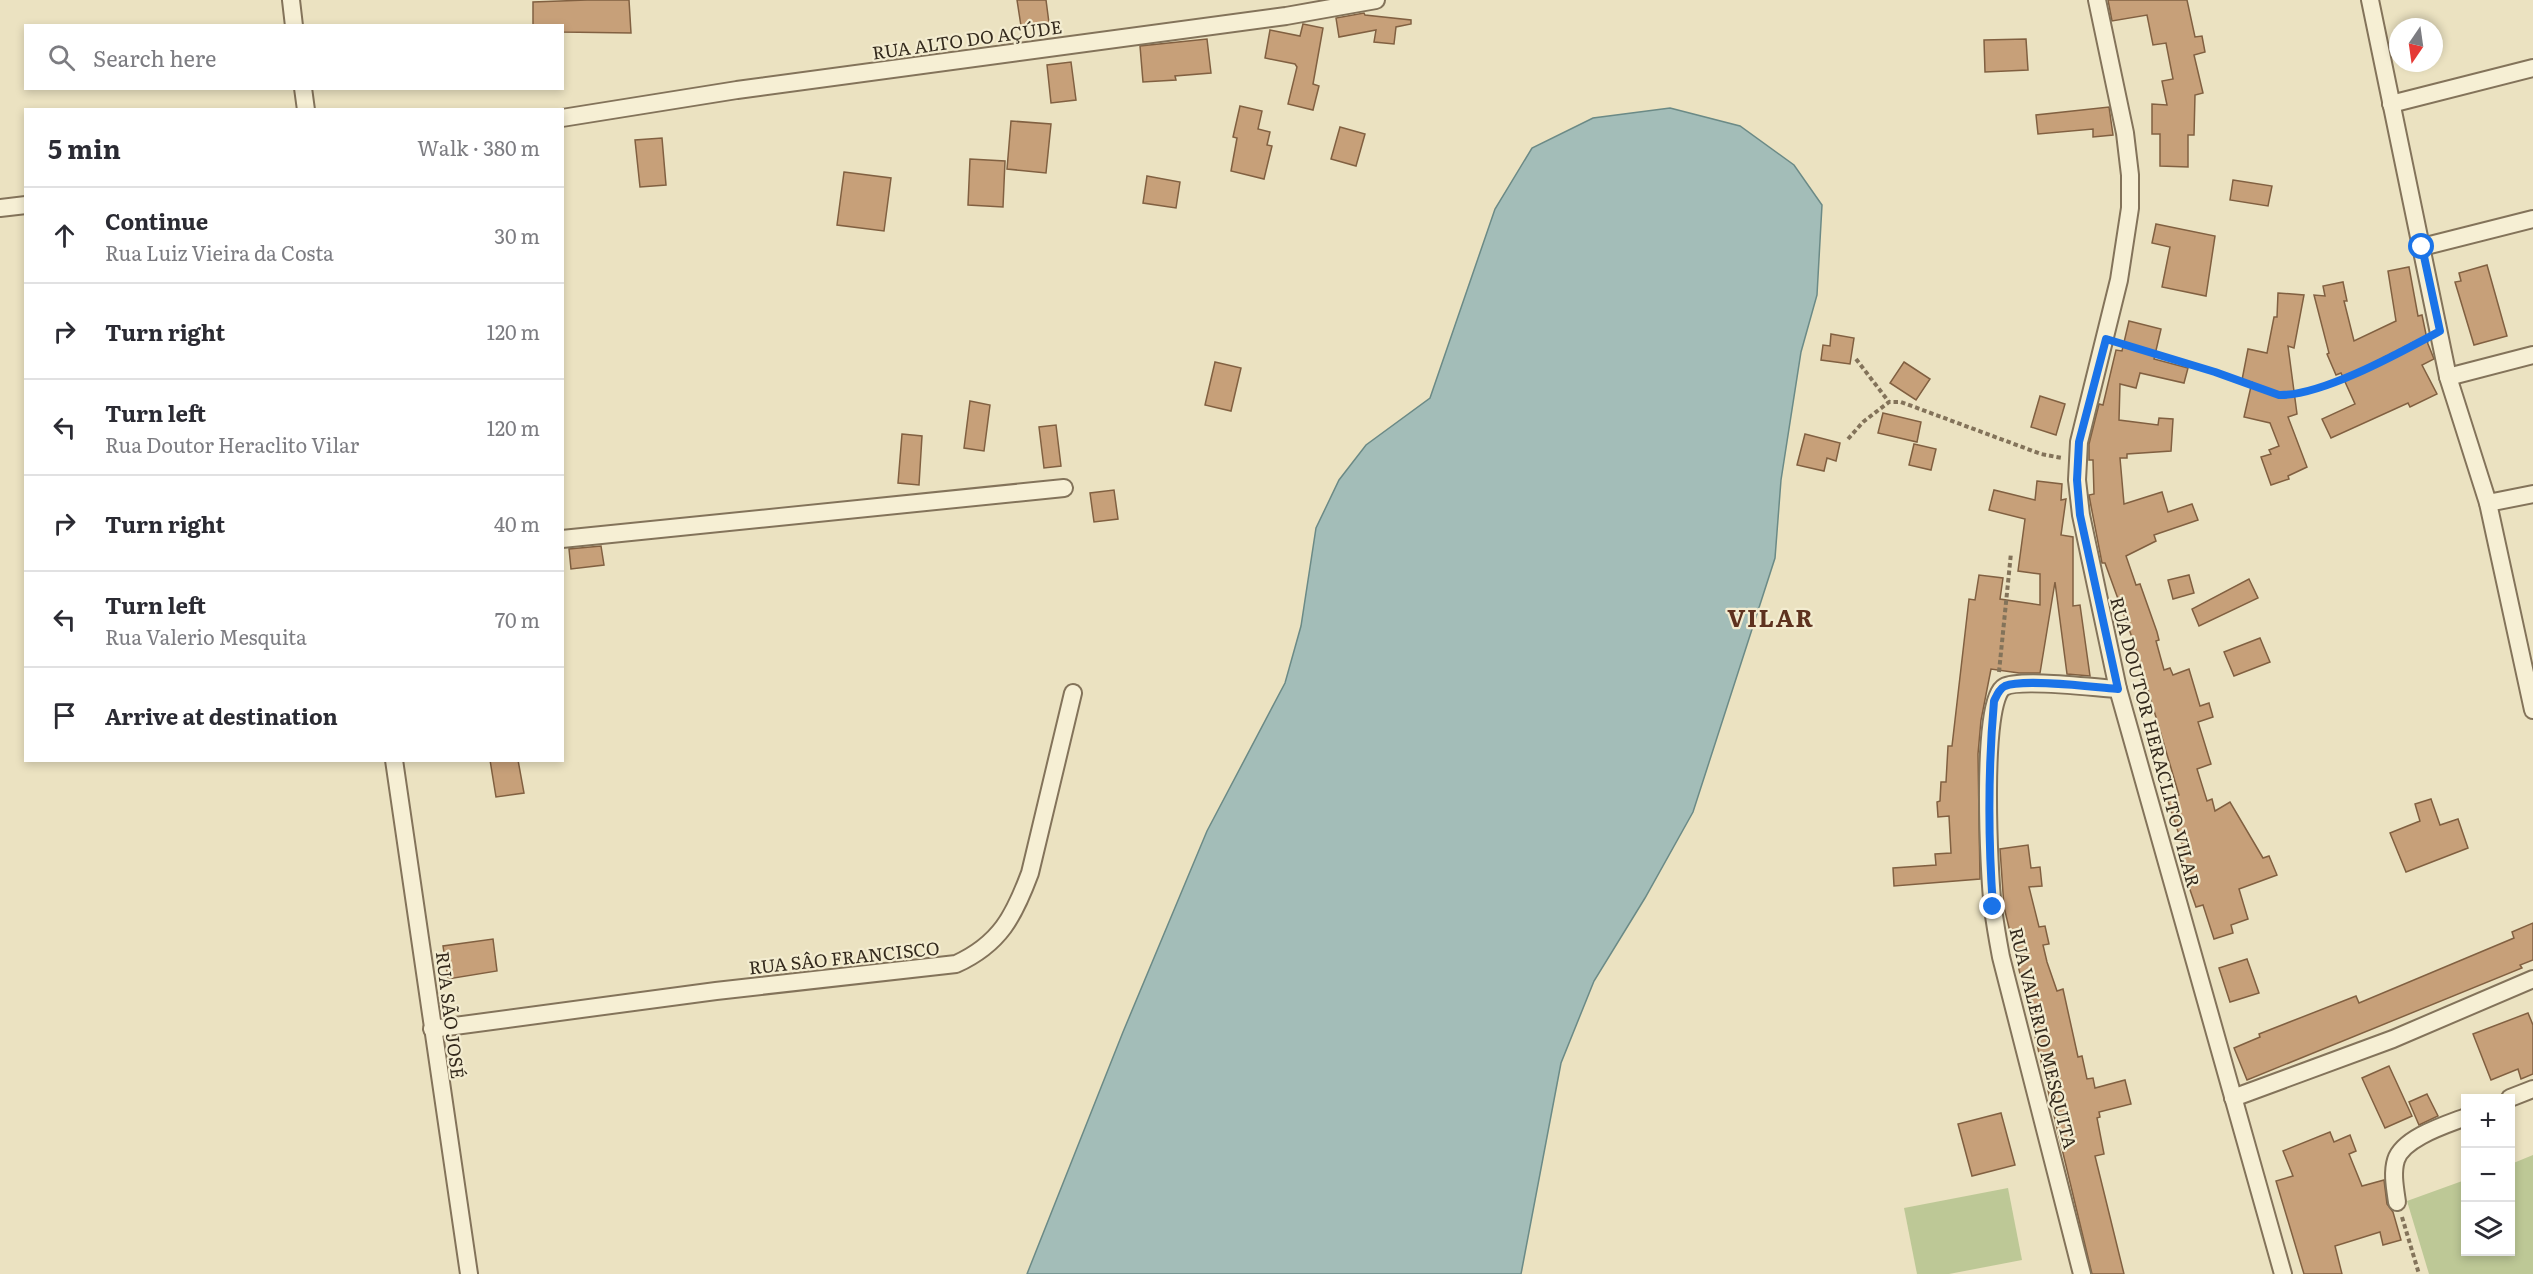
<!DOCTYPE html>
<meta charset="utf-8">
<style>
:root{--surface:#fff;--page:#f2f2f3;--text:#2b2b33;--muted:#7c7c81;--line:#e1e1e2}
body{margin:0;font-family:Literata,serif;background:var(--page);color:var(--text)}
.controls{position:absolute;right:18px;bottom:18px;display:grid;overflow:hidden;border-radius:0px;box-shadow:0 3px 9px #0003}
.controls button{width:54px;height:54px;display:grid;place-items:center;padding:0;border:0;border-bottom:2px solid var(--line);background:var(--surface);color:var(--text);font:30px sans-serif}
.compass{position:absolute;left:2389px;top:18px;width:54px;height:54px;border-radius:50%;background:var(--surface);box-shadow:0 3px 9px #0003;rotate:193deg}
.stop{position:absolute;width:18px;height:18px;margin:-14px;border:4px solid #1a73e8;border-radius:50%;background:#fff}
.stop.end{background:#1a73e8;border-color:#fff;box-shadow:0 2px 6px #0008}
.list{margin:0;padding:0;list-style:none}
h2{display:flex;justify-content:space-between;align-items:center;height:78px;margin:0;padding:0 24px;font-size:26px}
h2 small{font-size:20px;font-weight:400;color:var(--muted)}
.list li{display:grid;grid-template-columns:39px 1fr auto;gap:18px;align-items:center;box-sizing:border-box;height:96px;padding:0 24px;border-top:2px solid var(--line)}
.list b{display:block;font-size:22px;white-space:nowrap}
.list p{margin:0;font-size:20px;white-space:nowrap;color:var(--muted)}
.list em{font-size:20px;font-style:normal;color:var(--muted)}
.icon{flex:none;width:33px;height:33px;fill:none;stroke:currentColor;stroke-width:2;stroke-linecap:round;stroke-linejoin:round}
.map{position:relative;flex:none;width:2533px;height:1274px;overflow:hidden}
.search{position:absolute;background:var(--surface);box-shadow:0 3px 9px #0003;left:24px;top:24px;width:540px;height:66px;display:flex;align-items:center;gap:15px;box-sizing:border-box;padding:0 21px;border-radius:0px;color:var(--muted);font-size:22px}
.panel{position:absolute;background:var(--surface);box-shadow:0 3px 9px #0003;left:24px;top:108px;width:540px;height:654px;border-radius:0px}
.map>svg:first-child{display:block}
.green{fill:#bdc896}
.water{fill:#a3bdb8;stroke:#6b8a86;stroke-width:1.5}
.building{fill:#c7a079;stroke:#816041;stroke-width:1.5}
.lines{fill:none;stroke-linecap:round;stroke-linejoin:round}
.minor-casing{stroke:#83735a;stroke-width:20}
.path{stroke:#83735a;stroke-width:4;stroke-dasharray:4.5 3;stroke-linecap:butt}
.minor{stroke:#f6efd4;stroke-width:16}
.route{stroke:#1a73e8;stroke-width:8}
.labels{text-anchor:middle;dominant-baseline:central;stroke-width:4.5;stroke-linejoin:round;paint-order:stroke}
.street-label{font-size:18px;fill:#342a1d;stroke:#f3ecd0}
.district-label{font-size:24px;font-weight:bold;letter-spacing:1.5px;fill:#5e321f;stroke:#f3ecd0}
</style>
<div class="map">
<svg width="2533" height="1274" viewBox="0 0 2533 1274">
<rect width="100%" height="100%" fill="#ebe2c1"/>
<g class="green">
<polygon points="2533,1155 2533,1274 2429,1274 2407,1201 2465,1180 2466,1252 2510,1252 2511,1164"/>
<polygon points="2008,1188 2022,1260 1949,1274 1917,1274 1904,1208"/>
</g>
<polygon class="water" points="1670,108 1740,126 1794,165 1822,205 1817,295 1801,352 1781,480 1775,558 1693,812 1645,898 1594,981 1561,1063 1521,1274 1027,1274 1123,1032 1207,831 1285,683 1301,626 1316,528 1339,480 1366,445 1430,398 1495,209 1532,148 1593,118"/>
<g class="building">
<polygon points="587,0 629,0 631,33 562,32 562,26 533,26 533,2"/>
<polygon points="1017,0 1046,0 1049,23 1021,26"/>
<polygon points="2108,0 2187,0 2195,37 2202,36 2205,52 2194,55 2203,93 2195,95 2194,135 2188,135 2188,167 2160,166 2160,134 2152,134 2152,104 2167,105 2162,81 2173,79 2166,43 2153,45 2147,15 2112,21"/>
<polygon points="1364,13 1365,15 1411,20 1411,24 1396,27 1394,44 1374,42 1376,30 1339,37 1336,18"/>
<polygon points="1303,24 1323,28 1313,84 1319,86 1313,110 1288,104 1297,67 1295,64 1265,58 1270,30 1300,36"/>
<polygon points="1207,39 1211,73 1175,76 1176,80 1143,82 1140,46"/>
<polygon points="2026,39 2028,70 1985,72 1984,40"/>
<polygon points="1071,62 1076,100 1051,103 1047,65"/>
<polygon points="1240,106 1262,111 1258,129 1270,132 1267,145 1272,146 1264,179 1231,171 1237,138 1233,137"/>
<polygon points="2109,107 2113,135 2093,137 2093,129 2038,134 2036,115"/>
<polygon points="1011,121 1051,124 1046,173 1007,169"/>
<polygon points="1340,127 1365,134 1356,166 1331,159"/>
<polygon points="662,138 666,185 640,187 635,140"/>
<polygon points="970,159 1005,161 1003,207 968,205"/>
<polygon points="844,172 891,178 884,231 837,225"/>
<polygon points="1147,176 1180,182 1176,208 1143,203"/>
<polygon points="2233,180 2272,186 2268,206 2230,200"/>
<polygon points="2156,224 2215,236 2206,296 2162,287 2170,247 2152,243"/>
<polygon points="2487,265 2507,336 2474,345 2455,282 2461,281 2459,273"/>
<polygon points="2409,267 2418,316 2422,315 2428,344 2434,359 2422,365 2437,394 2410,407 2408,403 2331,438 2322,419 2355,404 2341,373 2336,375 2327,354 2329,353 2314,295 2325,296 2323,286 2343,282 2347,301 2344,301 2354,341 2396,321 2388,271"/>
<polygon points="2278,293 2304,295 2294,348 2288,346 2297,414 2288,417 2307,467 2288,476 2289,479 2271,485 2261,457 2271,454 2269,450 2279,446 2270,423 2244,417 2252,382 2242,380 2248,349 2267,353 2274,317 2277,317"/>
<polygon points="2129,321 2161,329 2154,359 2188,368 2184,383 2140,373 2136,388 2120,384 2119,420 2158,425 2159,418 2173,419 2171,451 2127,454 2127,458 2120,458 2124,504 2162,492 2168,512 2192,504 2198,520 2154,535 2156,541 2126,556 2136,585 2140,584 2157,632 2159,640 2156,641 2164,670 2170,668 2173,675 2189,669 2200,706 2209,703 2213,717 2198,722 2211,764 2197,769 2207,801 2212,799 2215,811 2230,802 2263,858 2269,856 2277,875 2239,889 2248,919 2231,925 2233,933 2214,939 2203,905 2196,907 2188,884 2181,857 2186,856 2167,798 2179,795 2134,643 2105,563 2102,563 2091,506 2089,495 2094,494 2093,460 2089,460 2089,444 2099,404 2103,405 2116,350 2122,351"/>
<polygon points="1831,334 1854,338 1850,364 1821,360 1823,345 1830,346"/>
<polygon points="1215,362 1241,368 1231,411 1205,405"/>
<polygon points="1904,362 1930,379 1916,400 1890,383"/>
<polygon points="2040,396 2065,404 2056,435 2031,427"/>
<polygon points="970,401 990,405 984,451 964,448"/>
<polygon points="1883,413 1921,422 1917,442 1878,433"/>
<polygon points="1056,425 1061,466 1044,468 1039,427"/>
<polygon points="902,434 922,436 919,485 898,483"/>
<polygon points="1805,434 1840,443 1836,461 1827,458 1824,471 1797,465"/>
<polygon points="1914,444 1936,449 1931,470 1909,465"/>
<polygon points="2037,481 2062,484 2061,500 2066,499 2061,535 2073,537 2073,606 2080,605 2090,676 2067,674 2055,582 2040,673 2019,673 1991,669 1981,720 1978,754 1980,879 1894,886 1893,868 1936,865 1935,854 1951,853 1949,816 1938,817 1937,802 1940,801 1941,782 1946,782 1948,746 1952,746 1969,599 1975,600 1979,575 2003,578 2000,599 2040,605 2040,574 2018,571 2025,519 1989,510 1994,490 2035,500"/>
<polygon points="1114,490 1118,519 1094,522 1090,493"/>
<polygon points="601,546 604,565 571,569 569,549"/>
<polygon points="2189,575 2194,593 2173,599 2168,580"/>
<polygon points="2249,579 2258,598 2199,626 2192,609"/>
<polygon points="2260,638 2270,662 2234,676 2224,652"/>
<polygon points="490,760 518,760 524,793 496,797"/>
<polygon points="2431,799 2440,825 2458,819 2468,848 2406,872 2390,833 2420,821 2415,804"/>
<polygon points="2028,845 2031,868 2040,867 2042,886 2029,887 2039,927 2045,926 2049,944 2043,945 2047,962 2057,991 2063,989 2078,1057 2082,1056 2087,1079 2093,1078 2095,1088 2125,1080 2131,1104 2099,1112 2100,1117 2097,1118 2104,1154 2095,1156 2124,1274 2092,1274 2004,907 2000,849"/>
<polygon points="2533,923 2533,960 2520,965 2522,968 2247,1080 2234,1048 2260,1037 2259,1034 2356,996 2359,1003 2514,938 2512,932"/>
<polygon points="493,939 497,971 448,979 443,946"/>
<polygon points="2247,959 2259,993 2230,1002 2219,968"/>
<polygon points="2528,1013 2533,1025 2533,1074 2521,1079 2518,1069 2491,1080 2473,1034"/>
<polygon points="2389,1066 2412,1116 2385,1128 2362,1078"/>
<polygon points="2427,1094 2438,1116 2419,1125 2409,1102"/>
<polygon points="2001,1113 2015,1165 1972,1176 1958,1124"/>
<polygon points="2330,1132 2334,1142 2350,1135 2356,1151 2349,1154 2362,1186 2384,1180 2387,1204 2393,1212 2401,1240 2383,1245 2380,1232 2335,1246 2342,1274 2304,1274 2276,1181 2293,1176 2283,1151"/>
</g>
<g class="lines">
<g class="minor-casing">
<g id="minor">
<polyline points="291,0 294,26"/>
<polyline points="2097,0 2125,133 2130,175 2130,208 2119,280 2079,442 2077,480 2081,515 2118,689 2283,1274"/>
<polyline points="2370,0 2448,377 2488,503 2533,710"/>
<polyline points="303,88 306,110"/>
<polyline points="2391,104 2533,68"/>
<polyline points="562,118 737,90 1286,16 1376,0"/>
<polyline points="0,208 26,205"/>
<polyline points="2422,247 2533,219"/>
<polyline points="2448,377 2533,355"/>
<polyline points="2488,503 2533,494"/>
<polyline points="562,539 1064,488"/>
<polyline points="394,760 469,1274"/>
<path d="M432,1029L716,991L956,964C1000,944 1014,916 1030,873L1073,693"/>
<polyline points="2233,1098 2393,1039 2533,979"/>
<polyline points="2510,1098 2533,1089"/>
<path d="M2397,1202C2395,1188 2392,1173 2396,1160C2403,1138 2445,1125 2466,1117"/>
<path d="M2082,1274L2001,957C1998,941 1995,924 1993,908C1989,876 1980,700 2004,687C2020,678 2097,688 2118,689"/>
</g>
</g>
<g class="path">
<path d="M2121,344L2215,372L2279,395C2324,396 2383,357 2423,339"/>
<polyline points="1856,359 1889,402"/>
<polyline points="1848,439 1863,422 1889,402 1901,402 2041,454 2062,458"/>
<polyline points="1999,672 2011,553"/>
<polyline points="2402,1217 2419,1274"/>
</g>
<use href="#minor" class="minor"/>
</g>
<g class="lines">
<path class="route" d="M1993,907C1988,838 1988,770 1994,701C1997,695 1999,689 2005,686C2023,678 2095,687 2118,689L2080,515L2077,480L2079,442L2106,339L2215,372L2279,395C2322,396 2401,352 2440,331L2422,247"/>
</g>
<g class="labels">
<g class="street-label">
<text transform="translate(967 39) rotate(-8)">RUA ALTO DO AÇÚDE</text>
<text transform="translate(2156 742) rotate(75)">RUA DOUTOR HERACLITO VILAR</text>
<text transform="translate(844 957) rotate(-6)">RUA SÂO FRANCISCO</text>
<text transform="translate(451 1015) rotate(83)">RUA SÃO JOSÉ</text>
<text transform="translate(2044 1038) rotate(76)">RUA VALERIO MESQUITA</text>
</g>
<g class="district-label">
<text x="1771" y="616">VILAR</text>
</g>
</g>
</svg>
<div class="controls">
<button>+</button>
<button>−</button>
<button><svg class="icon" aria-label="layers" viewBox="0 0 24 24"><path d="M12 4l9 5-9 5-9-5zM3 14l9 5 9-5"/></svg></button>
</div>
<svg class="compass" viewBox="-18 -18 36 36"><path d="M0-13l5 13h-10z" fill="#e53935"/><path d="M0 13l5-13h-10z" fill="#7c7c81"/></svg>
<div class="stop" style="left:2422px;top:247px"></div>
<div class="stop end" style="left:1993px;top:907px"></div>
<div class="search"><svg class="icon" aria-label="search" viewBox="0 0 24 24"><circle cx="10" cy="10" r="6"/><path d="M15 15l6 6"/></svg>Search here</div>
<section class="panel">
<h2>5 min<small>Walk · 380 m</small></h2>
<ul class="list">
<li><svg class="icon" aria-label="ahead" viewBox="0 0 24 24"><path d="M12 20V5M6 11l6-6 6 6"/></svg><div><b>Continue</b><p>Rua Luiz Vieira da Costa</p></div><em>30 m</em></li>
<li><svg class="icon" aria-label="right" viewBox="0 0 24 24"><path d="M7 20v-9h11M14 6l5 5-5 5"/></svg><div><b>Turn right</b></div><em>120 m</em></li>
<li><svg class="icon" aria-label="left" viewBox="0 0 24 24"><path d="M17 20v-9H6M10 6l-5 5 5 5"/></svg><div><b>Turn left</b><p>Rua Doutor Heraclito Vilar</p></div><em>120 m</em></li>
<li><svg class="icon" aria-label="right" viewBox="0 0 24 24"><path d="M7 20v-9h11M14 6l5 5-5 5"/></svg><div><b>Turn right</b></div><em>40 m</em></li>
<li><svg class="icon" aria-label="left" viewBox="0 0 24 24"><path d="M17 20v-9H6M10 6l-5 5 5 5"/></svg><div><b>Turn left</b><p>Rua Valerio Mesquita</p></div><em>70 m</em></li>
<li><svg class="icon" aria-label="arrive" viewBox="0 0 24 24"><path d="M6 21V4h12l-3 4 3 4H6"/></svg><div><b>Arrive at destination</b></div></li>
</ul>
</section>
</div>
